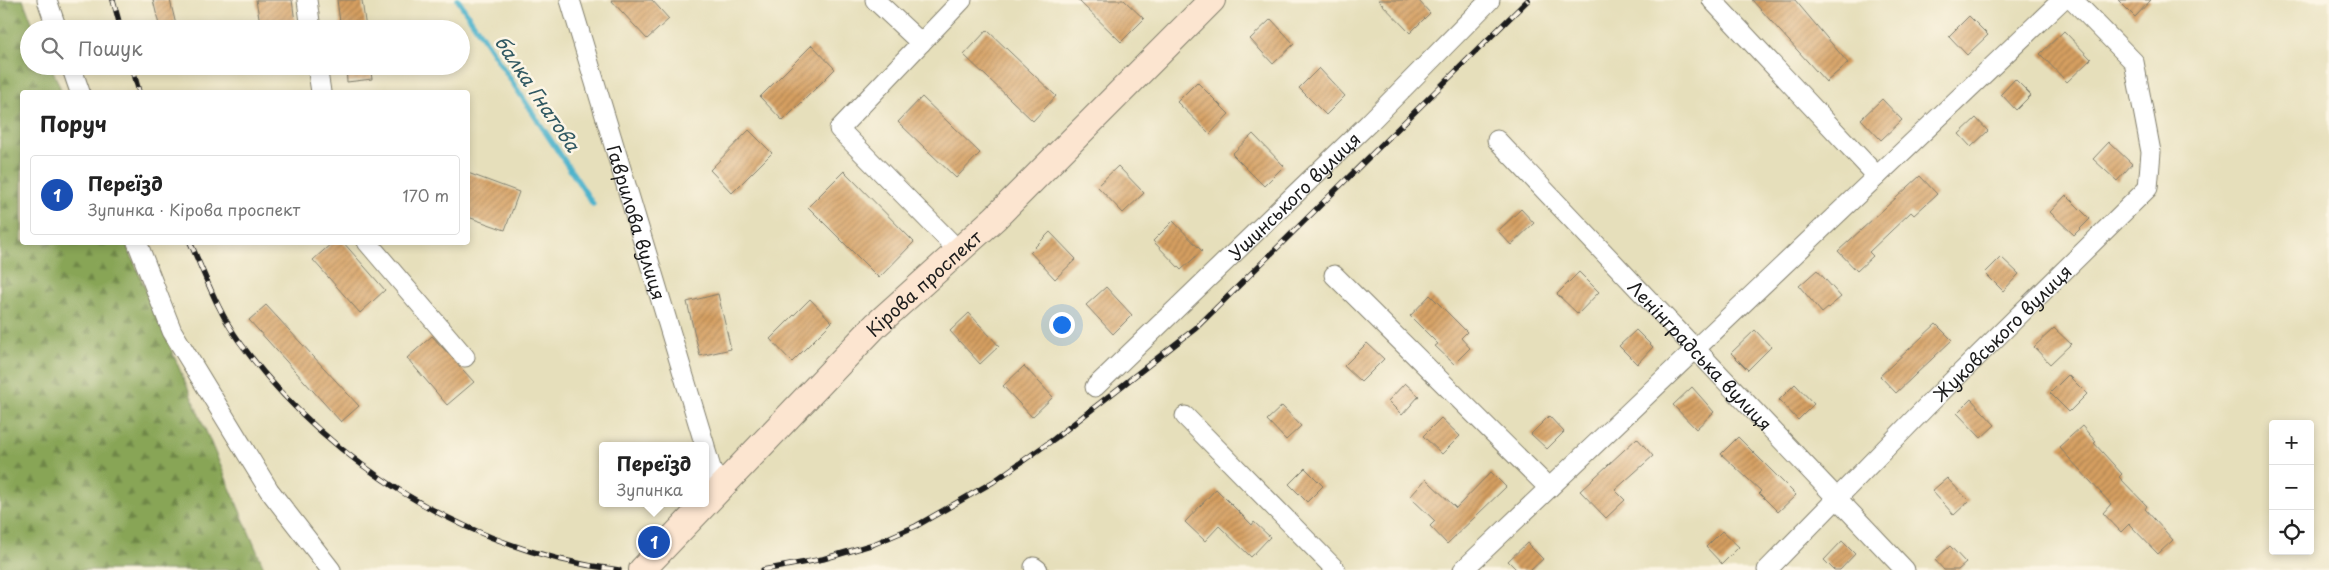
<!DOCTYPE html>
<html lang="uk">
<meta charset="utf-8">
<style>
:root{--surface:#fff;--page:#f2f2f2;--text:#222;--muted:#767676;--line:#e0e0e0;--accent:#db2777}
body{margin:0;font-family:"Playpen Sans",sans-serif;background:var(--page);color:var(--text)}
.controls{position:absolute;right:15px;bottom:15px;display:grid;overflow:hidden;border-radius:5px;box-shadow:0 2px 8px #0003}
.controls button{width:45px;height:45px;display:grid;place-items:center;padding:0;border:0;border-bottom:1px solid var(--line);background:var(--surface);color:var(--text);font:25px sans-serif}
.you{position:absolute;left:1061px;top:324px;width:18px;height:18px;margin:-12px;border:4px solid #fff;border-radius:50%;background:#1a73e8;box-shadow:0 0 0 8px #1a73e833}
.badge{display:grid;place-items:center;width:32px;height:32px;border-radius:50%;background:var(--accent);color:#fff;font-size:16px;font-weight:700}
.pin{position:absolute;translate:-50% -50%;border:2px solid #fff;box-shadow:0 1px 5px #0006}
.popup{position:absolute;left:599px;top:442px;width:110px;height:65px;box-sizing:border-box;display:grid;place-content:center;border-radius:5px;background:var(--surface);filter:drop-shadow(0 1px 4px #0005);font-size:16px;white-space:nowrap;color:var(--muted)}
.popup b{font-size:19px;color:var(--text)}
.popup::after{content:'';position:absolute;left:50%;top:100%;margin-left:-10px;border:10px solid transparent;border-top-color:var(--surface)}
.list{margin:0;padding:0;list-style:none}
h2{display:flex;justify-content:space-between;align-items:center;height:65px;margin:0;padding:0 20px;font-size:21px}
h2 small{font-size:16px;font-weight:400;color:var(--muted)}
.list li{display:grid;grid-template-columns:32px 1fr auto;gap:15px;align-items:center;box-sizing:border-box;height:80px;margin:0 10px 10px;padding:0 10px;border:1px solid var(--line);border-radius:5px}
.list b{display:block;font-size:19px;white-space:nowrap}
.list p{margin:0;font-size:16px;white-space:nowrap;color:var(--muted)}
.list em{font-size:16px;font-style:normal;color:var(--muted)}
.icon{flex:none;width:28px;height:28px;fill:none;stroke:currentColor;stroke-width:2;stroke-linecap:round;stroke-linejoin:round}
.map{position:relative;flex:none;width:2329px;height:570px;overflow:hidden}
.search{position:absolute;background:var(--surface);box-shadow:0 2px 8px #0003;left:20px;top:20px;width:450px;height:55px;display:flex;align-items:center;gap:12px;box-sizing:border-box;padding:0 18px;border-radius:28px;color:var(--muted);font-size:19px}
.panel{position:absolute;background:var(--surface);box-shadow:0 2px 8px #0003;left:20px;top:90px;width:450px;height:155px;border-radius:5px}
.map>svg:first-child{display:block}
.forest{fill:url(#forest-firs);stroke:#52603a}
.lines{fill:none;stroke-linecap:round;stroke-linejoin:round}
.stream{stroke:#4eb3cc;stroke-width:5.5}
.building{fill:url(#building-hatch)}
.street-casing{stroke:#817e6c;stroke-width:21}
.secondary-casing{stroke:#817e6c;stroke-width:28}
.street{stroke:#fff;stroke-width:19}
.secondary{stroke:#fce5d0;stroke-width:26}
.rail-casing{stroke:#1c1c1c;stroke-width:5.5}
.rail{stroke:#fcf5e5;stroke-width:4;stroke-dasharray:11;stroke-linecap:butt}
.labels{text-anchor:middle;dominant-baseline:central;stroke-width:5;stroke-linejoin:round;paint-order:stroke}
.street-label{font-size:18px;fill:#1c1c1c;stroke:#fcf5e5}
.water-label{font-size:19px;font-style:italic;fill:#305862;stroke:#fcf5e5}
</style>
<div class="map">
<svg width="2329" height="570" viewBox="0 0 2329 570">
<defs>
<pattern id="forest-firs" width="22" height="20" patternUnits="userSpaceOnUse" patternTransform="scale(1.25)"><rect width="22" height="20" fill="#88a557"/><path d="M5 1l3.5 6h-7zM16 11l3.5 6h-7z" fill="#6e8647"/></pattern>
<pattern id="building-hatch" width="6" height="6" patternUnits="userSpaceOnUse" patternTransform="scale(1.25)"><rect width="6" height="6" fill="#d59f61"/><path d="M-1 1l2-2M0 6l6-6M5 7l2-2" fill="none" stroke="#ac814f"/></pattern>
</defs>
<rect width="100%" height="100%" fill="#fcf5e5"/>
<filter id="ink" filterUnits="userSpaceOnUse"><feTurbulence type="fractalNoise" baseFrequency=".02" numOctaves="2"/><feDisplacementMap in="SourceGraphic" scale="10" xChannelSelector="R" yChannelSelector="G"/><feConvolveMatrix kernelMatrix="1 2 1 2 8 2 1 2 1" color-interpolation-filters="sRGB"/></filter>
<filter id="wash" filterUnits="userSpaceOnUse"><feTurbulence type="fractalNoise" baseFrequency=".0096" numOctaves="4" result="noise"/><feDisplacementMap in="SourceGraphic" scale="20" xChannelSelector="R" yChannelSelector="G"/><feGaussianBlur stdDeviation="1.12" result="paint"/><feColorMatrix in="noise" values="0 0 0 0 0 0 0 0 0 0 0 0 0 0 0 0 0 1.4 0 .05"/><feComposite in="paint" operator="in"/></filter>
<g filter="url(#wash)">
<rect width="100%" height="100%" fill="#e6dfbb"/>
<polygon class="forest" points="0,0 23,0 35,29 29,29 29,66 51,66 62,92 22,92 22,242 126,243 265,570 0,570"/>
<g class="lines">
<polyline class="stream" points="458,0 593,204"/>
</g>
<g id="blocks">
<g class="building">
<polygon points="153,0 170,0 177,29 160,29"/>
<polygon points="256,0 292,0 296,29 261,29"/>
<polygon points="337,0 362,0 366,29 341,29"/>
<polygon points="611,0 652,0 669,19 647,39"/>
<polygon points="1078,0 1124,0 1144,19 1121,42"/>
<polygon points="1378,0 1418,0 1430,13 1410,33"/>
<polygon points="1752,0 1795,0 1848,63 1826,82"/>
<polygon points="2118,0 2151,0 2135,17"/>
<polygon points="1969,16 1988,35 1967,55 1949,36"/>
<polygon points="1271,19 1294,44 1273,64 1250,39"/>
<polygon points="987,30 1056,96 1033,121 964,55"/>
<polygon points="2064,31 2091,59 2067,82 2040,54"/>
<polygon points="812,45 835,69 783,121 760,97"/>
<polygon points="346,66 370,66 372,79 347,82"/>
<polygon points="1319,68 1345,96 1326,115 1299,88"/>
<polygon points="2015,79 2031,95 2016,110 2001,94"/>
<polygon points="1197,82 1229,114 1210,134 1177,102"/>
<polygon points="922,97 980,153 956,178 898,122"/>
<polygon points="1882,99 1902,120 1881,140 1861,119"/>
<polygon points="1976,118 1988,131 1971,147 1959,134"/>
<polygon points="749,130 772,153 732,193 710,170"/>
<polygon points="1253,134 1284,166 1264,186 1232,154"/>
<polygon points="2109,142 2132,164 2117,181 2093,159"/>
<polygon points="1118,166 1144,193 1123,213 1097,186"/>
<polygon points="844,171 914,242 879,278 808,207"/>
<polygon points="468,173 519,192 505,230 468,217"/>
<polygon points="1920,176 1937,194 1914,215 1911,212 1869,252 1873,256 1857,271 1838,251"/>
<polygon points="2066,195 2090,219 2074,235 2050,212"/>
<polygon points="1521,209 1534,223 1511,245 1498,231"/>
<polygon points="1173,221 1202,251 1181,270 1153,241"/>
<polygon points="1050,232 1076,259 1055,279 1030,252"/>
<polygon points="333,242 343,242 385,290 360,313 313,260"/>
<polygon points="2001,257 2019,274 2003,291 1985,273"/>
<polygon points="1817,270 1841,297 1822,313 1799,286"/>
<polygon points="1579,272 1599,292 1578,314 1557,294"/>
<polygon points="1106,287 1132,315 1113,334 1086,305"/>
<polygon points="718,294 731,349 700,356 687,302"/>
<polygon points="1430,295 1467,332 1461,338 1470,348 1454,364 1435,346 1438,344 1410,316"/>
<polygon points="810,299 832,322 792,362 770,339"/>
<polygon points="266,305 359,406 341,422 249,320"/>
<polygon points="969,313 999,346 980,364 950,331"/>
<polygon points="1936,324 1952,340 1896,393 1880,376"/>
<polygon points="2054,328 2071,344 2050,364 2034,347"/>
<polygon points="1636,330 1653,347 1637,364 1619,346"/>
<polygon points="1755,330 1771,347 1748,370 1731,353"/>
<polygon points="432,336 474,382 447,405 407,358"/>
<polygon points="1367,343 1384,359 1361,382 1344,366"/>
<polygon points="1024,366 1053,397 1032,417 1003,386"/>
<polygon points="2068,375 2087,394 2069,412 2050,393"/>
<polygon points="1405,383 1419,396 1402,415 1388,401"/>
<polygon points="1795,384 1814,404 1798,420 1779,400"/>
<polygon points="1692,387 1714,412 1696,429 1673,405"/>
<polygon points="1971,399 1995,425 1981,438 1957,413"/>
<polygon points="1282,406 1301,426 1286,440 1267,420"/>
<polygon points="1549,416 1564,432 1547,449 1531,434"/>
<polygon points="1441,418 1460,436 1442,454 1423,436"/>
<polygon points="2082,426 2096,442 2094,443 2122,474 2119,477 2147,506 2145,509 2173,540 2158,554 2129,524 2121,532 2103,513 2111,504 2059,447"/>
<polygon points="1738,437 1796,495 1778,512 1759,493 1761,491 1721,454"/>
<polygon points="1637,438 1653,456 1615,490 1625,500 1606,518 1580,491"/>
<polygon points="1305,468 1323,486 1307,502 1289,484"/>
<polygon points="1491,472 1506,487 1447,544 1430,526 1435,521 1410,497 1426,479 1456,508"/>
<polygon points="1947,478 1969,501 1954,515 1932,491"/>
<polygon points="1216,489 1252,525 1254,522 1270,537 1251,557 1219,526 1205,541 1185,522"/>
<polygon points="1722,531 1739,547 1722,564 1706,547"/>
<polygon points="1842,541 1855,554 1840,570 1834,570 1824,560"/>
<polygon points="1527,543 1543,559 1531,570 1517,570 1508,561"/>
<polygon points="1950,546 1966,563 1958,570 1944,570 1935,560"/>
</g>
</g>
</g>
<g filter="url(#ink)">
<use href="#blocks" fill-opacity="0" stroke="#817e6c" stroke-width="1"/>
<g class="lines">
<g class="street-casing">
<g id="street">
<polyline points="47,0 57,29"/>
<polyline points="307,0 311,29"/>
<path id="s1" d="M570,0L705,446"/>
<polyline points="875,0 921,43 839,129 959,251"/>
<polyline points="1712,0 1877,176"/>
<polyline points="921,43 962,0"/>
<polyline points="71,66 80,92"/>
<polyline points="317,66 321,92"/>
<path id="s2" d="M1497,140L1905,570"/>
<polyline points="137,242 172,331 269,490 331,570"/>
<polyline points="367,242 465,357"/>
<polyline points="1334,275 1549,488"/>
<path id="s3" d="M1095,387L1370,122L1490,0"/>
<polyline points="1185,416 1336,570"/>
<polyline points="705,448 718,491"/>
<polyline points="1034,567 1038,570"/>
<polyline points="1463,570 2062,0"/>
<path id="s4" d="M1767,570L1926,407L2148,188L2151,152L2134,62L2073,0"/>
</g>
</g>
<g class="secondary-casing">
<g id="secondary">
<path id="s5" d="M642,570L876,325L995,218L1212,0"/>
</g>
</g>
<use href="#street" class="street"/>
<use href="#secondary" class="secondary"/>
<g class="rail-casing">
<g id="rail">
<polyline points="113,0 121,29"/>
<polyline points="132,66 139,92"/>
<path d="M190,242C205,275 218,312 239,341C328,463 469,552 619,570"/>
<polyline points="763,570 823,559 874,544 916,526 993,482 1054,439 1196,328 1528,0"/>
</g>
</g>
<use href="#rail" class="rail"/>
</g>
</g>
<g class="labels">
<g class="street-label">
<text stroke="none"><textPath href="#s3" startOffset="276">Ушинського вулиця</textPath></text>
<text stroke="none"><textPath href="#s1" startOffset="232">Гаврилова вулиця</textPath></text>
<text stroke="none"><textPath href="#s5" startOffset="402">Кірова проспект</textPath></text>
<text stroke="none"><textPath href="#s4" startOffset="334">Жуковського вулиця</textPath></text>
<text stroke="none"><textPath href="#s2" startOffset="296">Ленінградська вулиця</textPath></text>
</g>
<g class="water-label">
<text transform="translate(538 93) rotate(56)">балка Гнатова</text>
</g>
</g>
</svg>
<div class="controls">
<button>+</button>
<button>−</button>
<button><svg class="icon" aria-label="locate" viewBox="0 0 24 24"><circle cx="12" cy="12" r="6"/><path d="M12 2v4M12 18v4M2 12h4M18 12h4"/></svg></button>
</div>
<div class="you"></div>
<div class="pin badge" style="left:654px;top:542px;background:#1a4fb4">1</div>
<div class="popup"><b>Переїзд</b>Зупинка</div>
<div class="search"><svg class="icon" aria-label="search" viewBox="0 0 24 24"><circle cx="10" cy="10" r="6"/><path d="M15 15l6 6"/></svg>Пошук</div>
<section class="panel">
<h2>Поруч<small></small></h2>
<ul class="list">
<li><span class="badge" style="background:#1a4fb4">1</span><div><b>Переїзд</b><p>Зупинка · Кірова проспект</p></div><em>170 m</em></li>
</ul>
</section>
</div>
